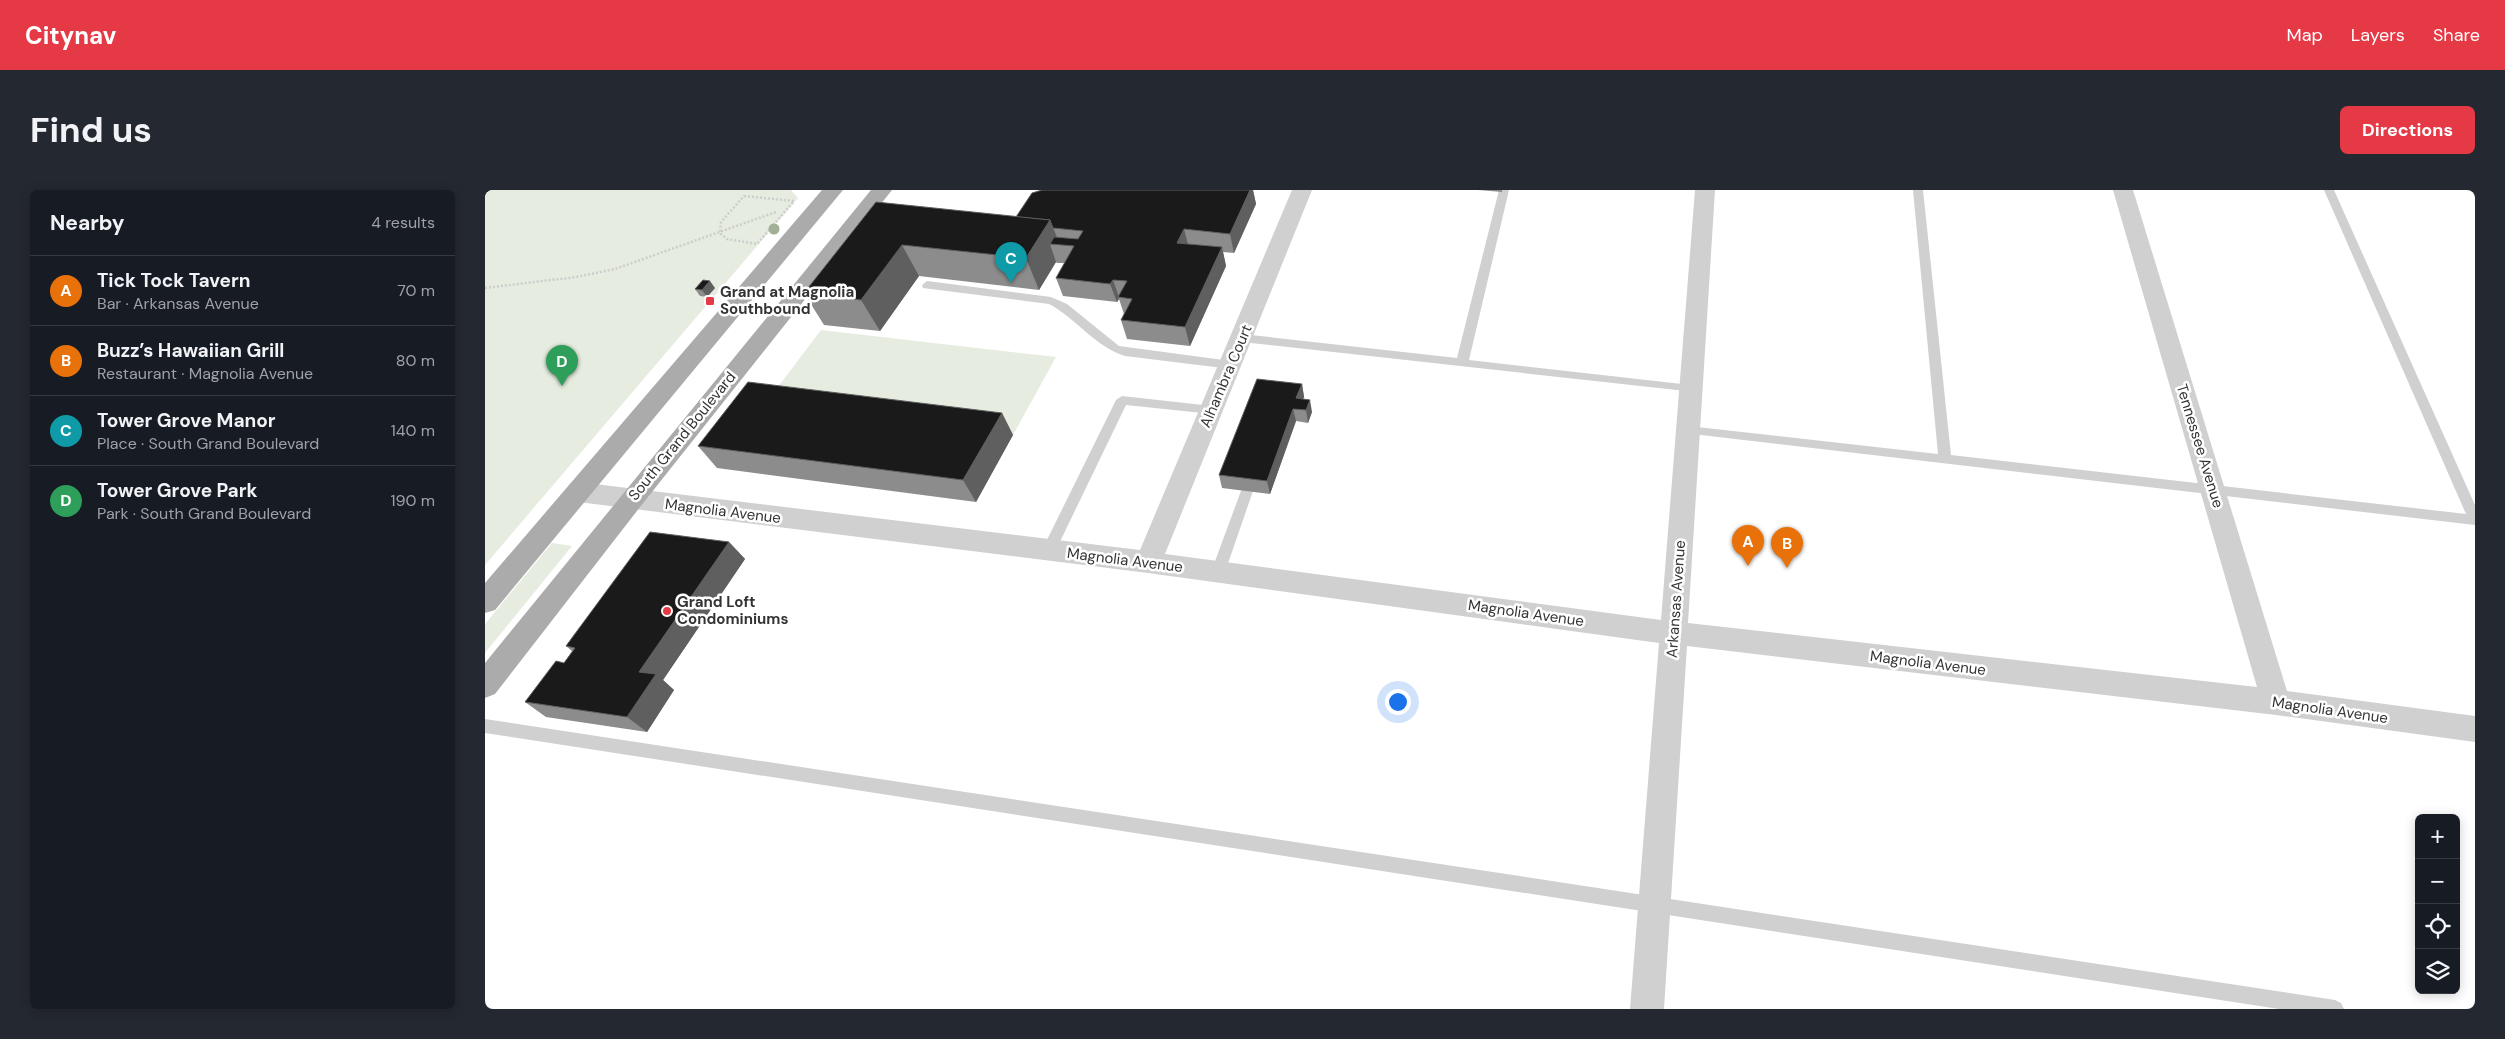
<!DOCTYPE html>
<meta charset="utf-8">
<style>
:root{--surface:#171b24;--page:#242831;--text:#f1f3f6;--muted:#9ea1a6;--line:#363941;--accent:#e63946}
body{margin:0;font-family:"DM Sans",sans-serif;background:var(--page);color:var(--text)}
.controls{position:absolute;right:15px;bottom:15px;display:grid;overflow:hidden;border-radius:8px;box-shadow:0 2px 12px #0003}
.controls button{width:45px;height:45px;display:grid;place-items:center;padding:0;border:0;border-bottom:1px solid var(--line);background:var(--surface);color:var(--text);font:25px sans-serif}
.you{position:absolute;left:912px;top:511px;width:18px;height:18px;margin:-12px;border:4px solid #fff;border-radius:50%;background:#1a73e8;box-shadow:0 0 0 8px #1a73e833}
.badge{display:grid;place-items:center;width:32px;height:32px;border-radius:50%;background:var(--accent);color:#fff;font-size:16px;font-weight:700}
.pin{position:absolute;translate:-50% -41px;filter:drop-shadow(0 1px 2px #0008)}
.pin::after{content:'';position:absolute;top:26px;width:18px;height:15px;background:inherit;clip-path:polygon(0 0,100% 0,50% 100%)}
.list{margin:0;padding:0;list-style:none}
h2{display:flex;justify-content:space-between;align-items:center;height:65px;margin:0;padding:0 20px;font-size:21px}
h2 small{font-size:16px;font-weight:400;color:var(--muted)}
.list li{display:grid;grid-template-columns:32px 1fr auto;gap:15px;align-items:center;box-sizing:border-box;height:70px;padding:0 20px;border-top:1px solid var(--line)}
.list b{display:block;font-size:19px;white-space:nowrap}
.list p{margin:0;font-size:16px;white-space:nowrap;color:var(--muted)}
.list em{font-size:16px;font-style:normal;color:var(--muted)}
.icon{flex:none;width:28px;height:28px;fill:none;stroke:currentColor;stroke-width:2;stroke-linecap:round;stroke-linejoin:round}
.map{position:relative;flex:none;width:1990px;height:819px;overflow:hidden;border-radius:8px}
header{display:flex;align-items:center;gap:30px;box-sizing:border-box;height:70px;padding:0 25px;background:var(--accent);color:#fff}
header strong{font-size:24px}
nav{display:flex;gap:28px;margin-inline-start:auto;font-size:18px}
.intro{display:flex;align-items:center;justify-content:space-between;box-sizing:border-box;height:120px;padding:0 30px}
h1{margin:0;font-size:35px}
.button{padding:12px 22px;border-radius:8px;background:var(--accent);color:#fff;font-size:18px;font-weight:700}
main{display:flex;gap:30px;padding:0 30px}
aside{flex:1;background:var(--surface);border-radius:8px;box-shadow:0 2px 12px #0003}
.map>svg:first-child{display:block}
.green{fill:#e6ecdf}
.lines{fill:none;stroke-linecap:round;stroke-linejoin:round}
.path{stroke:#cdcdcd;stroke-width:2.5;stroke-dasharray:2 2;stroke-linecap:butt}
.lane{fill:#d0d0d0;fill-rule:evenodd}
.street{fill:#d0d0d0;fill-rule:evenodd}
.primary{fill:#ababab;fill-rule:evenodd}
.tree{fill:#a2b095}
.wall{fill:#8c8c8c}
.shaded-wall{fill:#5f5f5f}
.building{fill:#1a1a1a;stroke:#5f5f5f}
.poi-dot{fill:#e63946;stroke:#fff;stroke-width:2}
.labels{text-anchor:middle;dominant-baseline:central;stroke-width:5;stroke-linejoin:round;paint-order:stroke}
.poi-label{font-size:15px;font-weight:bold;fill:#333;stroke:#fff;text-anchor:start}
.street-label{font-size:15px;fill:#333;stroke:#fff}
</style>
<header>
<strong>Citynav</strong>
<nav><a>Map</a><a>Layers</a><a>Share</a></nav>
</header>
<div class="intro"><h1>Find us</h1><a class="button">Directions</a></div>
<main>
<aside>
<h2>Nearby<small>4 results</small></h2>
<ul class="list">
<li><span class="badge" style="background:#e8710a">A</span><div><b>Tick Tock Tavern</b><p>Bar · Arkansas Avenue</p></div><em>70 m</em></li>
<li><span class="badge" style="background:#e8710a">B</span><div><b>Buzz’s Hawaiian Grill</b><p>Restaurant · Magnolia Avenue</p></div><em>80 m</em></li>
<li><span class="badge" style="background:#0f9aa8">C</span><div><b>Tower Grove Manor</b><p>Place · South Grand Boulevard</p></div><em>140 m</em></li>
<li><span class="badge" style="background:#2e9e5b">D</span><div><b>Tower Grove Park</b><p>Park · South Grand Boulevard</p></div><em>190 m</em></li>
</ul>
</aside>
<div class="map">
<svg width="1990" height="819" viewBox="0 0 1990 819">
<rect width="100%" height="100%" fill="#fff"/>
<g class="green">
<polygon points="0,0 306,0 313,8 0,375"/>
<polygon points="336,140 571,167 528,245 280,214"/>
<polygon points="67,353 87,356 0,463 0,434"/>
</g>
<g class="lines">
<g class="path">
<polygon points="259,6 309,11 272,54 242,49 235,43 236,32"/>
<polyline points="0,98 91,87 130,79 291,22"/>
</g>
<g class="lane">
<polygon points="1014,0 1024,0 984,170 1206,195 1210,196 1212,199 1210,202 757,152 751,148 757,144 972,168"/>
<polygon points="1428,0 1438,0 1466,265 1981,324 1839,0 1849,0 1990,315 1990,335 1199,243 1197,240 1203,236 1453,264"/>
<path d="M442,91L566,107L582,114L634,156L746,171L752,175L746,179L640,166C610,157 591,128 564,114L438,98L437,95Z"/>
<polygon points="637,206 727,216 733,220 727,224 641,215 569,364 559,364 557,360 631,210"/>
<polygon points="762,296 768,301 740,382 738,386 728,386 726,382 756,301"/>
<polygon points="0,529 1850,810 1856,813 1859,819 1794,819 0,543"/>
</g>
<polygon class="street" points="807,0 827,0 680,364 1176,430 1210,0 1230,0 1203,433 1772,497 1628,0 1648,0 1802,501 1990,526 1990,552 1791,525 1202,456 1179,819 1145,819 1174,453 663,383 93,312 84,309 80,302 84,295 93,292 655,360"/>
<g class="primary">
<polygon points="337,0 358,0 10,420 0,423 0,393"/>
<polygon points="386,0 407,0 155,317 10,504 0,508 0,473"/>
</g>
</g>
<circle class="tree" cx="289" cy="39" r="5.5"/>
<g class="wall">
<polygon points="557,0 768,0 771,14 749,63 738,62 741,76 705,156 642,149 636,130 639,124 634,109 632,112 578,106 571,88 580,73 572,73 571,72 554,100 434,86 395,141 339,135 319,103 391,12 531,27"/>
<polygon points="993,0 1017,0 1017,2"/>
<polygon points="230,98 222,107 215,106 210,99"/>
<polygon points="817,194 819,207 818,209 827,222 823,233 811,231 785,304 737,298 734,285"/>
<polygon points="517,223 528,245 491,312 232,278 213,256"/>
<polygon points="244,352 260,369 178,490 189,500 162,542 61,527 40,512 79,473 87,461 81,456"/>
</g>
<g class="shaded-wall">
<polygon points="765,0 768,0 771,14 749,63 745,44"/>
<polygon points="565,30 575,55 565,54 571,72 554,100 541,68"/>
<polygon points="699,39 704,58 692,53"/>
<polygon points="417,55 434,86 395,141 376,110"/>
<polygon points="737,57 741,76 705,156 700,137"/>
<polygon points="628,90 634,107 633,107 634,109 632,112 625,94"/>
<polygon points="225,91 230,98 222,107 217,100"/>
<polygon points="817,194 819,207 814,219 811,208"/>
<polygon points="825,210 827,222 823,233 821,220"/>
<polygon points="808,219 811,231 785,304 782,291"/>
<polygon points="517,223 528,245 491,312 478,290"/>
<polygon points="244,352 260,369 178,490 189,500 162,542 142,527 154,482"/>
</g>
<g class="building">
<polygon points="557,0 765,0 745,44 699,39 692,53 737,57 700,137 636,130 647,109 633,107 642,91 628,90 625,94 571,88 589,56 565,54 569,47 593,49 598,41 568,38 565,30 531,27 547,3"/>
<polygon points="391,12 565,30 541,68 417,55 376,110 319,103"/>
<polygon points="218,90 225,91 217,100 210,99"/>
<polygon points="772,189 817,194 811,208 825,210 821,220 808,219 782,291 734,285"/>
<polygon points="263,192 517,223 478,290 213,256"/>
<polygon points="165,342 244,352 154,482 171,484 142,527 40,512 71,471 79,473 90,458 81,456"/>
</g>
<g class="poi-dot">
<rect x="220" y="106" width="10" height="10" rx="2.5"/>
<circle cx="182" cy="421" r="5"/>
</g>
<g class="labels">
<g class="poi-label">
<text x="235" y="102">Grand at Magnolia<tspan x="235" dy="17">Southbound</tspan></text>
<text x="192" y="412">Grand Loft<tspan x="192" dy="17">Condominiums</tspan></text>
</g>
<g class="street-label">
<text transform="translate(741 186) rotate(-67)">Alhambra Court</text>
<text transform="translate(197 246) rotate(-51)">South Grand Boulevard</text>
<text transform="translate(1715 256) rotate(73)">Tennessee Avenue</text>
<text transform="translate(238 321) rotate(7)">Magnolia Avenue</text>
<text transform="translate(640 370) rotate(7)">Magnolia Avenue</text>
<text transform="translate(1191 409) rotate(-86)">Arkansas Avenue</text>
<text transform="translate(1041 423) rotate(8)">Magnolia Avenue</text>
<text transform="translate(1443 473) rotate(7)">Magnolia Avenue</text>
<text transform="translate(1845 520) rotate(8)">Magnolia Avenue</text>
</g>
</g>
</svg>
<div class="controls">
<button>+</button>
<button>−</button>
<button><svg class="icon" aria-label="locate" viewBox="0 0 24 24"><circle cx="12" cy="12" r="6"/><path d="M12 2v4M12 18v4M2 12h4M18 12h4"/></svg></button>
<button><svg class="icon" aria-label="layers" viewBox="0 0 24 24"><path d="M12 4l9 5-9 5-9-5zM3 14l9 5 9-5"/></svg></button>
</div>
<div class="you"></div>
<div class="pin badge" style="left:1263px;top:376px;background:#e8710a">A</div>
<div class="pin badge" style="left:1302px;top:378px;background:#e8710a">B</div>
<div class="pin badge" style="left:526px;top:93px;background:#0f9aa8">C</div>
<div class="pin badge" style="left:77px;top:196px;background:#2e9e5b">D</div>
</div>
</main>
